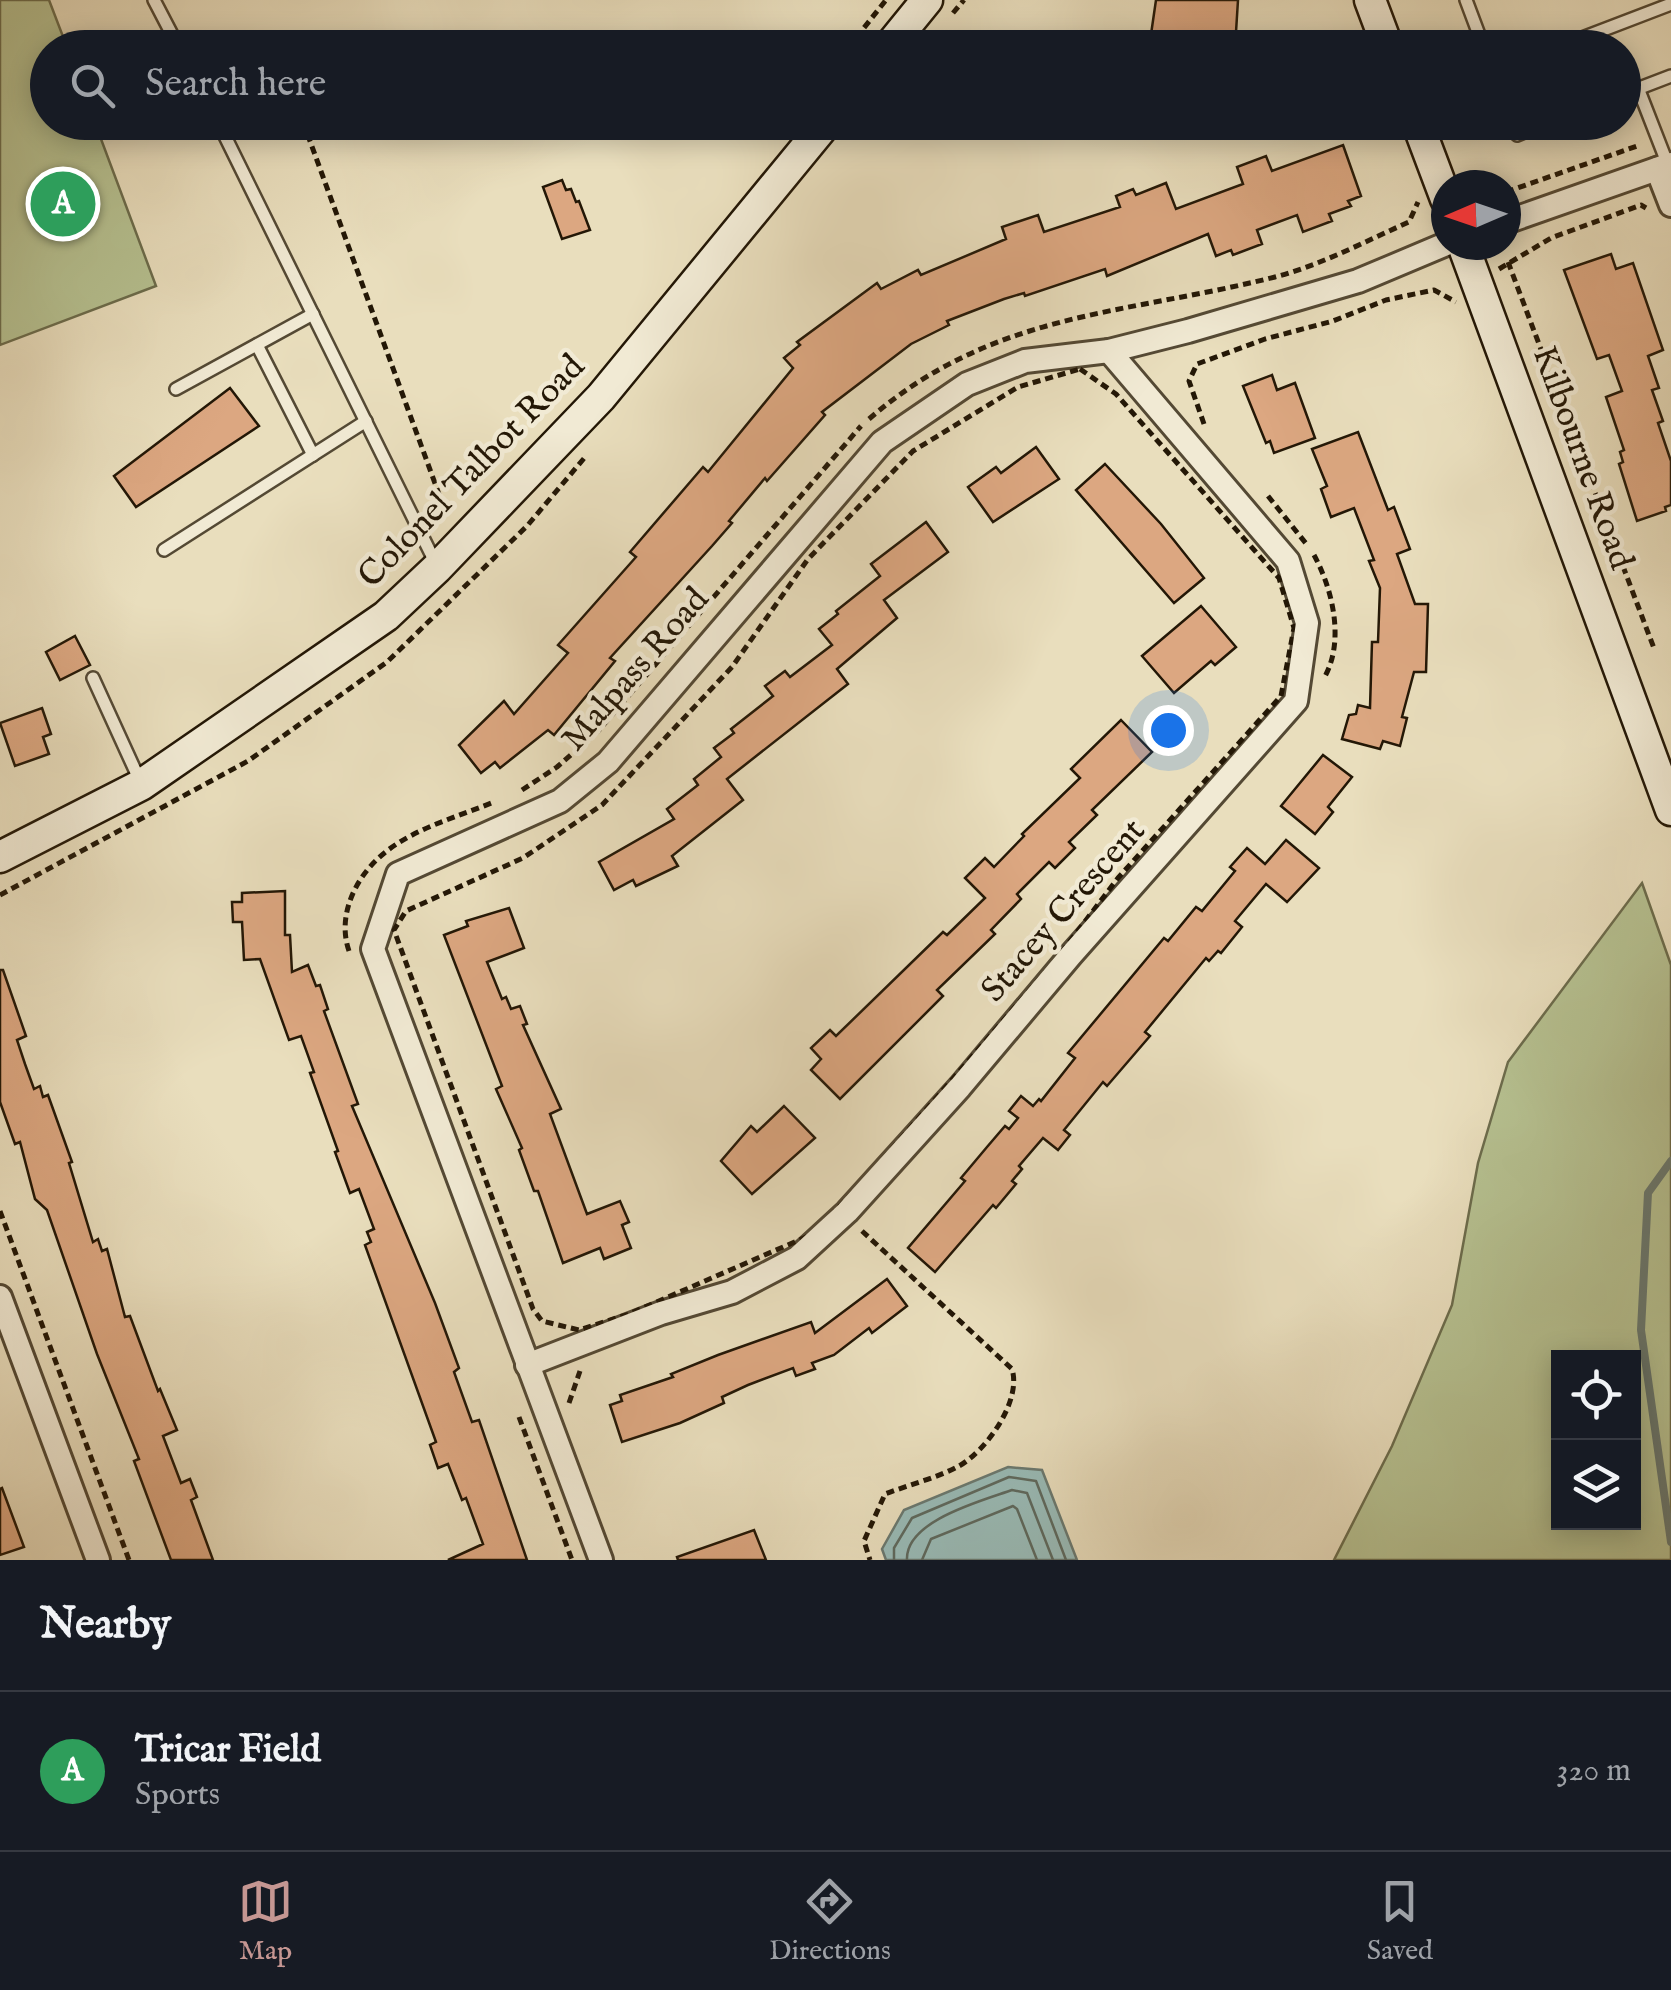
<!DOCTYPE html>
<style>
:root{--surface:#171b24;--page:#242831;--text:#f1f3f6;--muted:#9ea1a6;--line:#363941;--accent:#c59692}
body{margin:0;font-family:"IM FELL English",serif;background:var(--page);color:var(--text)}
.controls{position:absolute;right:30px;bottom:30px;display:grid;overflow:hidden;border-radius:0px;box-shadow:0 5px 25px #0003}
.controls button{width:90px;height:90px;display:grid;place-items:center;padding:0;border:0;border-bottom:2px solid var(--line);background:var(--surface);color:var(--text);font:50px sans-serif}
.compass{position:absolute;left:1431px;top:170px;width:90px;height:90px;border-radius:50%;background:var(--surface);box-shadow:0 5px 25px #0003;rotate:268deg}
.you{position:absolute;left:1168px;top:730px;width:35px;height:35px;margin:-25px;border:8px solid #fff;border-radius:50%;background:#1a73e8;box-shadow:0 0 0 15px #1a73e833}
.badge{display:grid;place-items:center;width:65px;height:65px;border-radius:50%;background:var(--accent);color:#fff;font-size:32px;font-weight:700}
.pin{position:absolute;translate:-50% -50%;border:5px solid #fff;box-shadow:0 2px 10px #0006}
.list{margin:0;padding:0;list-style:none}
h2{display:flex;justify-content:space-between;align-items:center;height:130px;margin:0;padding:0 40px;font-size:42px}
h2 small{font-size:32px;font-weight:400;color:var(--muted)}
.list li{display:grid;grid-template-columns:65px 1fr auto;gap:30px;align-items:center;box-sizing:border-box;height:160px;padding:0 40px;border-top:2px solid var(--line)}
.list b{display:block;font-size:38px;white-space:nowrap}
.list p{margin:0;font-size:32px;white-space:nowrap;color:var(--muted)}
.list em{font-size:32px;font-style:normal;color:var(--muted)}
.icon{flex:none;width:55px;height:55px;fill:none;stroke:currentColor;stroke-width:2;stroke-linecap:round;stroke-linejoin:round}
.map{position:relative;flex:none;width:1671px;height:1560px;overflow:hidden}
.search{position:absolute;background:var(--surface);box-shadow:0 5px 25px #0003;left:30px;right:30px;top:30px;height:110px;display:flex;align-items:center;gap:25px;box-sizing:border-box;padding:0 35px;border-radius:55px;color:var(--muted);font-size:38px}
.sheet{height:290px;background:var(--surface)}
nav{display:flex;justify-content:space-around;align-items:center;box-sizing:border-box;height:140px;border-top:2px solid var(--line);background:var(--surface);font-size:28px;color:var(--muted)}
nav a{display:grid;justify-items:center;gap:5px}
nav .on{color:var(--accent)}
.map>svg:first-child{display:block}
.green{fill:#b6c191;stroke:#6c6c4c;stroke-width:2.5;fill-rule:evenodd}
.water{fill:#99bbb7;stroke:#6a7970;stroke-width:2.5}
.lines{fill:none;stroke-linecap:round;stroke-linejoin:round}
.shore{stroke:#5e695e;stroke-width:2.5}
.stream{stroke:#6a7970;stroke-width:8}
.building{fill:#dca781;stroke:#231706;stroke-width:2.5}
.lane-casing{stroke:#544934;stroke-width:16}
.street-casing{stroke:#544934;stroke-width:28}
.secondary-casing{stroke:#231706;stroke-width:35}
.path{stroke:#231706;stroke-width:5;stroke-dasharray:8 5;stroke-linecap:butt}
.lane{stroke:#f1ead4;stroke-width:11}
.street{stroke:#f1ead4;stroke-width:22}
.secondary{stroke:#f1ead4;stroke-width:30}
.labels{text-anchor:middle;dominant-baseline:central;stroke-width:9;stroke-linejoin:round;paint-order:stroke}
.street-label{font-size:35px;fill:#231706;stroke:#f1ead4}
</style>
<div class="map">
<svg width="1671" height="1560" viewBox="0 0 1671 1560">
<rect width="100%" height="100%" fill="#e9debd"/>
<filter id="stains"><feTurbulence type="fractalNoise" baseFrequency=".002" numOctaves="4"/><feColorMatrix values="0 0 0 0 .2 0 0 0 0 .09 0 0 0 0 .02 0 0 0 .5 -.17"/></filter>
<radialGradient id="worn" r=".72"><stop offset=".6" stop-color="#630" stop-opacity="0"/><stop offset="1" stop-color="#630" stop-opacity=".3"/></radialGradient>
<g class="green">
<polygon points="0,0 49,0 67,47 48,48 48,122 95,123 156,286 0,345"/>
<path d="M1642,883L1671,965V1560H1334L1392,1446L1452,1305L1478,1163L1508,1062ZM1558,1358H1634V1522H1558Z"/>
</g>
<polygon class="water" points="1008,1467 1042,1470 1077,1560 886,1560 882,1549 904,1510"/>
<g class="lines">
<g class="shore">
<polyline points="894,1560 894,1548 912,1518 1009,1477 1036,1481 1066,1560"/>
<path d="M907,1560C905,1521 981,1501 1012,1490L1027,1493L1053,1560"/>
<polyline points="922,1560 931,1539 1013,1506 1017,1509 1037,1560"/>
</g>
<polyline class="stream" points="1671,1161 1648,1193 1641,1330 1671,1542"/>
</g>
<g class="building">
<polygon points="1156,0 1238,0 1235,48 1149,48"/>
<polygon points="1343,145 1361,196 1348,201 1351,206 1329,214 1332,221 1303,232 1297,215 1257,230 1262,244 1233,255 1231,250 1216,256 1208,234 1107,276 1105,269 1025,296 1024,293 1004,299 947,321 949,325 911,344 822,412 825,415 767,481 765,478 729,521 732,523 712,546 610,658 615,661 554,735 548,730 500,768 495,762 481,773 459,745 504,701 514,714 568,653 558,645 636,557 630,552 703,467 708,472 793,368 784,358 800,345 797,342 877,283 881,289 918,270 921,275 1006,239 1002,227 1038,215 1044,232 1120,207 1116,196 1133,189 1136,195 1166,183 1176,209 1243,184 1237,167 1266,156 1272,171"/>
<polygon points="562,180 566,190 571,189 576,202 579,201 590,230 562,239 543,187"/>
<polygon points="1611,254 1616,269 1633,263 1663,350 1648,356 1659,388 1652,390 1663,421 1658,423 1671,461 1671,505 1665,507 1666,511 1637,521 1619,464 1623,462 1620,452 1624,450 1606,397 1622,391 1609,355 1597,359 1564,270"/>
<polygon points="1272,375 1277,390 1295,383 1315,438 1274,453 1270,441 1266,443 1243,386"/>
<polygon points="230,388 259,426 136,507 114,476"/>
<polygon points="1358,432 1388,510 1394,507 1410,549 1397,554 1415,604 1428,604 1426,672 1414,672 1402,717 1407,718 1400,746 1383,741 1380,749 1342,739 1349,715 1356,714 1358,705 1370,708 1372,642 1378,642 1380,588 1369,561 1374,560 1354,508 1331,517 1321,489 1327,486 1312,449"/>
<polygon points="1036,447 1059,479 993,522 968,487 996,467 1001,473"/>
<polygon points="1105,464 1161,524 1204,578 1174,603 1076,490"/>
<polygon points="926,522 948,552 884,600 897,618 837,669 848,684 727,779 743,800 672,856 678,866 636,886 633,880 614,890 599,862 674,819 667,809 698,785 694,779 721,757 714,748 734,733 731,729 773,696 765,686 785,671 790,677 832,645 819,629 838,614 836,611 880,576 871,564"/>
<polygon points="1201,606 1236,647 1215,665 1211,661 1174,693 1142,656"/>
<polygon points="75,636 90,665 60,680 46,652"/>
<polygon points="42,708 51,734 43,737 49,754 15,766 0,723"/>
<polygon points="1121,720 1152,752 1092,810 1097,815 1069,842 1075,848 1055,868 1049,862 1017,894 1021,899 991,930 995,934 937,990 943,996 840,1099 811,1070 821,1059 811,1048 830,1030 836,1036 943,932 947,935 985,898 965,878 985,858 994,867 1024,836 1022,834 1080,778 1071,769"/>
<polygon points="1323,755 1352,777 1328,807 1333,812 1315,834 1281,806"/>
<polygon points="1286,840 1319,868 1287,902 1266,884 1235,921 1242,927 1221,953 1218,951 1209,961 1206,958 1145,1032 1150,1036 1107,1086 1103,1082 1064,1130 1070,1135 1058,1150 1043,1138 1019,1166 1022,1169 1012,1181 1016,1184 996,1208 993,1205 935,1272 908,1248 965,1181 961,1178 987,1147 1005,1126 1009,1129 1018,1118 1009,1111 1021,1096 1033,1106 1039,1099 1041,1101 1075,1058 1068,1053 1164,938 1168,941 1196,907 1202,911 1235,871 1230,867 1247,848 1265,864"/>
<polygon points="285,891 285,935 290,935 292,972 308,965 316,986 320,985 328,1009 324,1011 358,1104 352,1106 435,1303 459,1368 454,1372 472,1422 479,1420 527,1560 448,1560 483,1544 466,1498 462,1500 448,1464 438,1468 430,1445 436,1442 365,1245 371,1242 367,1232 374,1229 359,1189 350,1193 335,1152 338,1151 310,1073 314,1072 301,1036 289,1040 260,959 244,960 242,922 233,922 232,902 242,902 242,893"/>
<polygon points="509,908 524,948 487,962 502,999 506,997 511,1009 520,1006 527,1024 523,1025 561,1109 550,1114 587,1214 620,1201 629,1222 622,1225 631,1248 604,1259 600,1248 563,1263 538,1191 534,1191 519,1150 522,1148 496,1089 502,1086 444,935 468,926 466,921"/>
<polygon points="0,970 3,970 26,1036 17,1040 25,1064 34,1089 40,1086 43,1097 48,1095 72,1162 69,1163 93,1242 98,1239 102,1251 107,1249 125,1317 130,1316 158,1391 160,1389 177,1430 163,1436 181,1483 190,1479 197,1497 191,1500 213,1560 171,1560 134,1461 139,1459 97,1354 47,1210 35,1199 20,1142 15,1144 0,1102"/>
<polygon points="784,1106 815,1138 752,1194 721,1161 751,1126 757,1132"/>
<polygon points="887,1279 907,1306 872,1333 869,1328 834,1355 812,1363 815,1369 796,1376 793,1368 748,1385 722,1397 724,1403 680,1423 622,1442 610,1405 622,1401 620,1395 673,1377 671,1374 718,1355 811,1322 815,1333"/>
<polygon points="2,1488 24,1547 0,1555 0,1489"/>
<polygon points="754,1530 766,1560 678,1560 677,1557"/>
</g>
<g class="lines">
<g class="lane-casing">
<g id="lane">
<polyline points="154,0 179,48"/>
<polyline points="1466,0 1484,48"/>
<polyline points="1556,48 1671,4"/>
<polyline points="1638,88 1668,165"/>
<polyline points="1624,94 1671,76"/>
<polyline points="218,122 436,564"/>
<polyline points="1513,122 1517,135 1550,122"/>
<polyline points="257,345 313,455"/>
<polyline points="176,389 313,314"/>
<polyline points="164,550 366,421"/>
<polyline points="93,678 140,781"/>
</g>
</g>
<g class="street-casing">
<g id="street">
<polyline points="1657,169 1671,205"/>
<polyline points="1506,222 1671,164"/>
<polyline points="0,1297 98,1560"/>
<polyline points="527,1365 661,1313 732,1292 797,1258 847,1212 960,1087 1071,955 1296,701 1307,623 1288,561 1109,351"/>
<polyline points="601,1560 373,949 398,874 560,801 608,762 882,442 967,384 1025,361 1109,351 1188,331 1358,281 1446,244"/>
</g>
</g>
<g class="secondary-casing">
<g id="secondary">
<polyline points="1370,0 1388,48"/>
<polyline points="888,48 927,0"/>
<polyline points="1417,122 1446,199"/>
<polyline points="1463,245 1671,810"/>
<polyline points="0,857 141,785 386,616 437,568 601,397 827,122"/>
</g>
</g>
<g class="path">
<polyline points="953,13 964,0"/>
<polyline points="1415,35 1420,48"/>
<polyline points="848,48 886,0"/>
<polyline points="303,122 440,497"/>
<polyline points="1506,192 1640,145"/>
<polyline points="1508,262 1655,651"/>
<polyline points="1499,269 1551,238 1641,205 1646,208"/>
<polygon points="1080,369 1116,394 1279,578 1294,628 1281,696 1118,878 1055,961 866,1179 813,1234 629,1314 579,1330 542,1321 533,1309 394,930 406,911 523,858 602,805 732,667 808,559 913,451 1018,387"/>
<path d="M869,419C994,311 1124,315 1275,277C1321,265 1366,241 1409,222L1418,202"/>
<polyline points="1204,424 1189,381 1197,364 1265,339 1333,321 1386,300 1434,290 1456,302"/>
<polyline points="1268,496 1308,546"/>
<path d="M1314,555C1333,590 1345,642 1324,678"/>
<polyline points="522,790 557,767 599,730 861,426"/>
<polyline points="0,895 248,761 387,662 527,526 586,456"/>
<path d="M349,951C342,931 345,910 354,891C381,836 440,824 494,802"/>
<polyline points="0,1211 129,1560"/>
<path d="M862,1231L1012,1369C1022,1401 986,1451 959,1466C937,1478 908,1485 885,1494L864,1541L870,1560"/>
<polyline points="569,1403 580,1371"/>
<polyline points="519,1417 572,1560"/>
</g>
<use href="#lane" class="lane"/>
<use href="#street" class="street"/>
<use href="#secondary" class="secondary"/>
</g>
<g class="labels">
<g class="street-label">
<text transform="translate(1582 458) rotate(70)">Kilbourne Road</text>
<text transform="translate(472 472) rotate(-46)">Colonel Talbot Road</text>
<text transform="translate(636 670) rotate(-49)">Malpass Road</text>
<text transform="translate(1064 911) rotate(-49)">Stacey Crescent</text>
</g>
</g>
<rect width="100%" height="100%" filter="url(#stains)"/>
<rect width="100%" height="100%" fill="url(#worn)"/>
</svg>
<div class="controls">
<button><svg class="icon" aria-label="locate" viewBox="0 0 24 24"><circle cx="12" cy="12" r="6"/><path d="M12 2v4M12 18v4M2 12h4M18 12h4"/></svg></button>
<button><svg class="icon" aria-label="layers" viewBox="0 0 24 24"><path d="M12 4l9 5-9 5-9-5zM3 14l9 5 9-5"/></svg></button>
</div>
<svg class="compass" viewBox="-18 -18 36 36"><path d="M0-13l5 13h-10z" fill="#e53935"/><path d="M0 13l5-13h-10z" fill="#9ea1a6"/></svg>
<div class="you"></div>
<div class="pin badge" style="left:63px;top:204px;background:#2e9e5b">A</div>
<div class="search"><svg class="icon" aria-label="search" viewBox="0 0 24 24"><circle cx="10" cy="10" r="6"/><path d="M15 15l6 6"/></svg>Search here</div>
</div>
<section class="sheet">
<h2>Nearby<small></small></h2>
<ul class="list">
<li><span class="badge" style="background:#2e9e5b">A</span><div><b>Tricar Field</b><p>Sports</p></div><em>320 m</em></li>
</ul>
</section>
<nav>
<a class="on"><svg class="icon" aria-label="map" viewBox="0 0 24 24"><path d="M3 6l6-2 6 2 6-2v14l-6 2-6-2-6 2zM9 4v14M15 6v14"/></svg>Map</a>
<a><svg class="icon" aria-label="directions" viewBox="0 0 24 24"><path d="M12 3l9 9-9 9-9-9zM9 14v-3h6M13 9l2 2-2 2"/></svg>Directions</a>
<a><svg class="icon" aria-label="saved" viewBox="0 0 24 24"><path d="M7 4h10v16l-5-4-5 4z"/></svg>Saved</a>
</nav>
